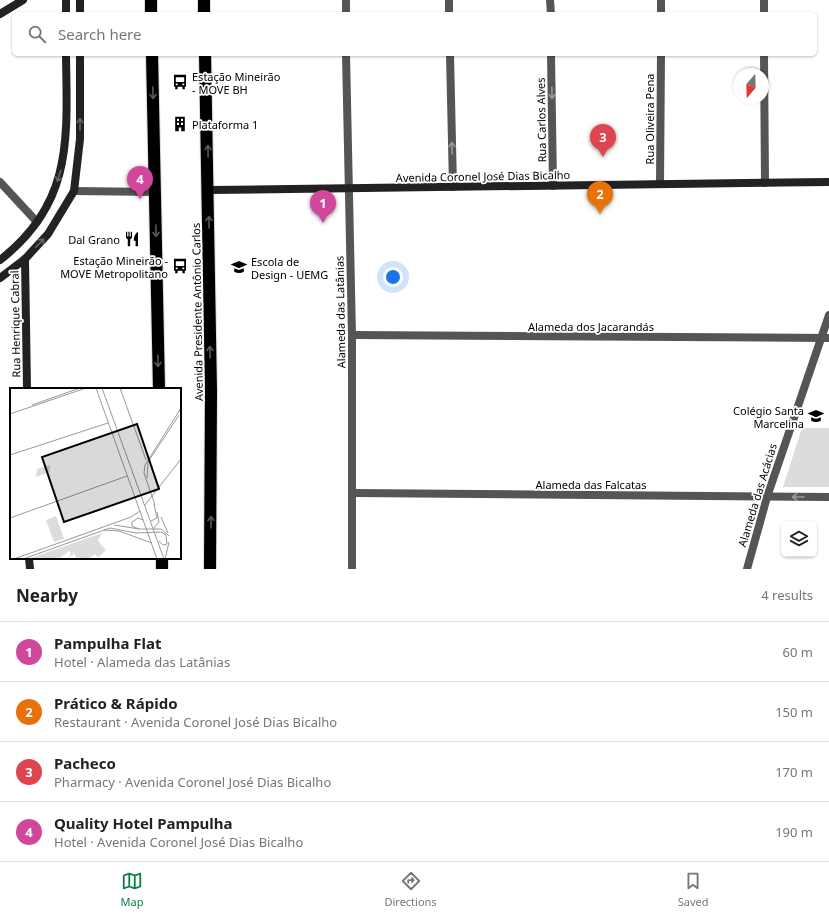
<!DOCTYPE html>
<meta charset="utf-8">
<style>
:root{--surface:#fff;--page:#f2f2f2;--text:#222;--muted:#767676;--line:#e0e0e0;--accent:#0b8043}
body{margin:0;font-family:"Noto Sans",sans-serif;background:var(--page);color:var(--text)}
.controls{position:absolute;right:12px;bottom:12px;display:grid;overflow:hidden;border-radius:6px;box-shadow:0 1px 3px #0004}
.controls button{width:36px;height:36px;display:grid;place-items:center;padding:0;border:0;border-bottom:1px solid var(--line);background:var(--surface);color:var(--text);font:20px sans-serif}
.compass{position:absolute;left:733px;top:68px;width:36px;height:36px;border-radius:50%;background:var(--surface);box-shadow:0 1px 3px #0004;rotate:199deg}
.you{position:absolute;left:393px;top:277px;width:14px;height:14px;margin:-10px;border:3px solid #fff;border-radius:50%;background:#1a73e8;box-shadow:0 0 0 6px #1a73e833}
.badge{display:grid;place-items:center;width:26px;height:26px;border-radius:50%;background:var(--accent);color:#fff;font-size:13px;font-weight:700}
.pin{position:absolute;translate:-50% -33px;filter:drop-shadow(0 1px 2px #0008)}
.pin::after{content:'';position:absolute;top:21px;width:14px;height:12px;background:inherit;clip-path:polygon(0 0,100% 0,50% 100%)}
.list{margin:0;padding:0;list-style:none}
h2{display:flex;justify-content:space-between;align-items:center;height:52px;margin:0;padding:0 16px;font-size:17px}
h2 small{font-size:13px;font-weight:400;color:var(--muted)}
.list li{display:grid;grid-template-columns:26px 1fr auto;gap:12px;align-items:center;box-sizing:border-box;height:60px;padding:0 16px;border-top:1px solid var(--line)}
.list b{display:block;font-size:15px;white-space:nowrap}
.list p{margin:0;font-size:13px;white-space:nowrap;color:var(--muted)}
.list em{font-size:13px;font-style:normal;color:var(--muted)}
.icon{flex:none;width:22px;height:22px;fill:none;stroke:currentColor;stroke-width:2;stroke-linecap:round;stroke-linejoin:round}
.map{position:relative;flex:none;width:829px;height:569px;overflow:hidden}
.search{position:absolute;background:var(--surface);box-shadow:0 1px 3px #0004;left:12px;right:12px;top:12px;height:44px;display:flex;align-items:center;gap:10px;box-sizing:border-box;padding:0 14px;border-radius:6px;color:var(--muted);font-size:15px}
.sheet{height:292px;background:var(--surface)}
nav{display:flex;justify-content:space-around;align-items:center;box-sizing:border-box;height:56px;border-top:1px solid var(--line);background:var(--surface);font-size:11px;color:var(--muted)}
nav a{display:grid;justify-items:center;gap:2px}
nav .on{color:var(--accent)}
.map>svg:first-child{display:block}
.green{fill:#dcdcdc}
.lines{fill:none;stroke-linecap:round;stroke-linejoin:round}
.highway-casing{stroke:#dbdbdb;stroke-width:14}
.street{stroke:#555;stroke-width:8}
.secondary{stroke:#222;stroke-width:8}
.highway{stroke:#000;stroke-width:12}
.oneway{stroke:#595959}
.oneway2{stroke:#999}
.oneway3{stroke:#646464}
.labels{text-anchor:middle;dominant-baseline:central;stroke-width:3.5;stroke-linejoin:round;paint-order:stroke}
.poi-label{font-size:11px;fill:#000;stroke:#fff;text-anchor:start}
.street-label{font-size:11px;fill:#000;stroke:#fff}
.inset-road{fill:none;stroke:#999;stroke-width:1}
.view{fill:#000;fill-opacity:0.15;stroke:#000;stroke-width:2}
.inset-edge{fill:none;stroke:#000;stroke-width:2}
</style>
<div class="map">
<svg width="829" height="569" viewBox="0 0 829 569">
<rect width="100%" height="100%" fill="#fff"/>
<polygon class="green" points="802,428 829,428 829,487 783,487"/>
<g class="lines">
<g class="highway-casing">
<g id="highway">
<polyline points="151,0 151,14"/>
<polyline points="204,0 204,14"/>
<polyline points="152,54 159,389"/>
<polyline points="205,54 211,391 210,569"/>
<polyline points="162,558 162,569"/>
</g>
</g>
<g class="street">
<polyline points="346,0 346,14"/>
<polyline points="449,0 449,14"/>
<polyline points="550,0 551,14"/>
<polyline points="764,0 764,14"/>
<polyline points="661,14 661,0"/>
<polyline points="346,54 352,335 352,569"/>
<polyline points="450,54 453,187"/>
<polyline points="551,54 553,186"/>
<polyline points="764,54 765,183"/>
<polyline points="0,182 37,222"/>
<polyline points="660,184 661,54"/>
<polyline points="74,191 156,192"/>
<polyline points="352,335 829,338"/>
<polyline points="353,493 829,497"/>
<polyline points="747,569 767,497 829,315"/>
</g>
<g class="secondary">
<polyline points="66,0 66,14"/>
<polyline points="80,0 80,14"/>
<polyline points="0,14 23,0"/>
<polyline points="209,190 829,182"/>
<polyline points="25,259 27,389"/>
<path d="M0,260C74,203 67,137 66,54"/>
<polyline points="0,278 25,259 48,234 74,191 80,139 80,54"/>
<polyline points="29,558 30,569"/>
</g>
<use href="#highway" class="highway"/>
</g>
<defs><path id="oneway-shaft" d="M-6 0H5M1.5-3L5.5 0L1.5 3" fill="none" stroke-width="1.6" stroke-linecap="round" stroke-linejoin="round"/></defs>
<g class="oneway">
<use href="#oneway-shaft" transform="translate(153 93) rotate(89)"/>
<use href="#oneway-shaft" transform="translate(208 151) rotate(-91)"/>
<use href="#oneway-shaft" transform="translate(209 222) rotate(-91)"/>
<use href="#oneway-shaft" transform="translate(156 231) rotate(89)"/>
<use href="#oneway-shaft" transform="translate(210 352) rotate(-91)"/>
<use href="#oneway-shaft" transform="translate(158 361) rotate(89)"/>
<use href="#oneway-shaft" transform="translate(211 522) rotate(-90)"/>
</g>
<g class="oneway2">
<use href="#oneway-shaft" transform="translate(552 93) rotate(89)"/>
<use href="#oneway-shaft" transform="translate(452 148) rotate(-91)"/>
<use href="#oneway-shaft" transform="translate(798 497) rotate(-180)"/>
</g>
<g class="oneway3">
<use href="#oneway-shaft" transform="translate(80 124) rotate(-90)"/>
<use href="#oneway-shaft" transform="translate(59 176) rotate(107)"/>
<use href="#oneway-shaft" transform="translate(40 243) rotate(-46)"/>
</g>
<defs>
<g id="bus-bare" transform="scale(1.2)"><path d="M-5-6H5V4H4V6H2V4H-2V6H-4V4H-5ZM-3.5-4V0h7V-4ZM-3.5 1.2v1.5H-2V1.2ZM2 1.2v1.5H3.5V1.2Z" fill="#000" stroke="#fff" stroke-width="2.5" paint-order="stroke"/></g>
<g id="building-bare" transform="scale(1.2)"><path d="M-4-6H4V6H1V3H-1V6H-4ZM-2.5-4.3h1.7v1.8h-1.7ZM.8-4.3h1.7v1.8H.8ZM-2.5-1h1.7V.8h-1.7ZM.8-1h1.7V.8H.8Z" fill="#000" stroke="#fff" stroke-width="2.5" paint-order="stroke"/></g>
<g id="restaurant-bare" transform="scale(1.2)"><path d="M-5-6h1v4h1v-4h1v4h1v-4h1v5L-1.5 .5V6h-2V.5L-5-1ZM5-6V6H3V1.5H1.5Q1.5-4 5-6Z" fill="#000" stroke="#fff" stroke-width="2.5" paint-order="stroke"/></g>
<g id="university-bare" transform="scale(1.2)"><path d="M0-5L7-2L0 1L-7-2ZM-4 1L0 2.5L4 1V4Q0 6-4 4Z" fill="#000" stroke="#fff" stroke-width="2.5" paint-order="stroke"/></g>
<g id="school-bare" transform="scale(1.2)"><path d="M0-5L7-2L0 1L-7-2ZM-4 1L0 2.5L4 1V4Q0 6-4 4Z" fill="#000" stroke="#fff" stroke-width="2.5" paint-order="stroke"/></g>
</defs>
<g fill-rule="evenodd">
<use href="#bus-bare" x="180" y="82"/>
<use href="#building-bare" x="180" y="124"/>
<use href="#restaurant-bare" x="132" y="239"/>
<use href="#bus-bare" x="180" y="266"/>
<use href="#university-bare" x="239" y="267"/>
<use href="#school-bare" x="816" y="416"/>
</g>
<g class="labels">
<g class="poi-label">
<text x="192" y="76">Estação Mineirão<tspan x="192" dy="13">- MOVE BH</tspan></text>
<text x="192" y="124">Plataforma 1</text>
<text x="120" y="239" text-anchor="end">Dal Grano</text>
<text x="168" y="260" text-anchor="end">Estação Mineirão -<tspan x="168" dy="13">MOVE Metropolitano</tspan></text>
<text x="251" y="261">Escola de<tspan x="251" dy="13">Design - UEMG</tspan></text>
<text x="804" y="410" text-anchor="end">Colégio Santa<tspan x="804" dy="13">Marcelina</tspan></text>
</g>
<g class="street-label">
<text transform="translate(649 119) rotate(-90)">Rua Oliveira Pena</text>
<text transform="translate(541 120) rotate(-91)">Rua Carlos Alves</text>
<text transform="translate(483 176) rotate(-1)">Avenida Coronel José Dias Bicalho</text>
<text transform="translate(197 312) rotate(-91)">Avenida Presidente Antônio Carlos</text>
<text transform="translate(340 312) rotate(-91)">Alameda das Latânias</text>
<text transform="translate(15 324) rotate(-91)">Rua Henrique Cabral</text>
<text x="591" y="326">Alameda dos Jacarandás</text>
<text x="591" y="484">Alameda das Falcatas</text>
<text transform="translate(757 495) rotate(-73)">Alameda das Acácias</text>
</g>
</g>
<g transform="translate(10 388)">
<rect width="171" height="171" fill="#fff"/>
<path d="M40,77V84L26,89L27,81ZM46,128L54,151L44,154L36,132ZM92,145L88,153L96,162L88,170L85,166L79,171H67L62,161L64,166L58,170L61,165L59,163L49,171H18Z" fill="#dcdcdc"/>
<path class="inset-road" d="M86,0L147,171M92,0L154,171M110,0L136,72M22,17L70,0M0,26L76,0M0,67L98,35M137,90L138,74L169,27M135,117L171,71M145,117L134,85L135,77L171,20M151,129L158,145M0,130L117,88M141,133L147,130L144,116M104,137L129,141H151L159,148M144,140L149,134L147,124M129,141L122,138V134L128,130L133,132M94,142L109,143L142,155M4,171L121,129L130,123M13,171L100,140L126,145L151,144L156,147L157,156L153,157L149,153M155,171L159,154"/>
<path class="view" d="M127,36L149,101L54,134L32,69Z"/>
<rect width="171" height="171" class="inset-edge"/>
</g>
</svg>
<div class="controls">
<button><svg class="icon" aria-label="layers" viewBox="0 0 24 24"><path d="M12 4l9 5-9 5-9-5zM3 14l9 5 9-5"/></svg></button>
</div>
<svg class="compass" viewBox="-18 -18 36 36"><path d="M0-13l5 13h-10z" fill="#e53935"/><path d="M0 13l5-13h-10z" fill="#767676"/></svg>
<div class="you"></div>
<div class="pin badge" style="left:323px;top:223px;background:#d1479c">1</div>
<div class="pin badge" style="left:600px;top:214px;background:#e8710a">2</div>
<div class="pin badge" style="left:603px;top:157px;background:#e0444e">3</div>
<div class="pin badge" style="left:140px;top:199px;background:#d1479c">4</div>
<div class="search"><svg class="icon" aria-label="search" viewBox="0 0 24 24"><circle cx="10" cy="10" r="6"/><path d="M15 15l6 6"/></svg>Search here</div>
</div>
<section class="sheet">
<h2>Nearby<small>4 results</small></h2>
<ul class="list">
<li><span class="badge" style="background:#d1479c">1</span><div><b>Pampulha Flat</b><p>Hotel · Alameda das Latânias</p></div><em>60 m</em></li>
<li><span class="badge" style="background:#e8710a">2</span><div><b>Prático &amp; Rápido</b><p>Restaurant · Avenida Coronel José Dias Bicalho</p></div><em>150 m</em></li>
<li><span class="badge" style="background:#e0444e">3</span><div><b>Pacheco</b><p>Pharmacy · Avenida Coronel José Dias Bicalho</p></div><em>170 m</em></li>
<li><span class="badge" style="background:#d1479c">4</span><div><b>Quality Hotel Pampulha</b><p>Hotel · Avenida Coronel José Dias Bicalho</p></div><em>190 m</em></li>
</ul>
</section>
<nav>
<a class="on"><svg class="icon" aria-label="map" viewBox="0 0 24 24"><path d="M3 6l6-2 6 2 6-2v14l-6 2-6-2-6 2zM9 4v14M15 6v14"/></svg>Map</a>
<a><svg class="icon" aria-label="directions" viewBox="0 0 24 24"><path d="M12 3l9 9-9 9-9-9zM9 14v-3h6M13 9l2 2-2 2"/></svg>Directions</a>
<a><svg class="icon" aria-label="saved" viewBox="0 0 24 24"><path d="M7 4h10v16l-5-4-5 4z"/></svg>Saved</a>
</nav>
